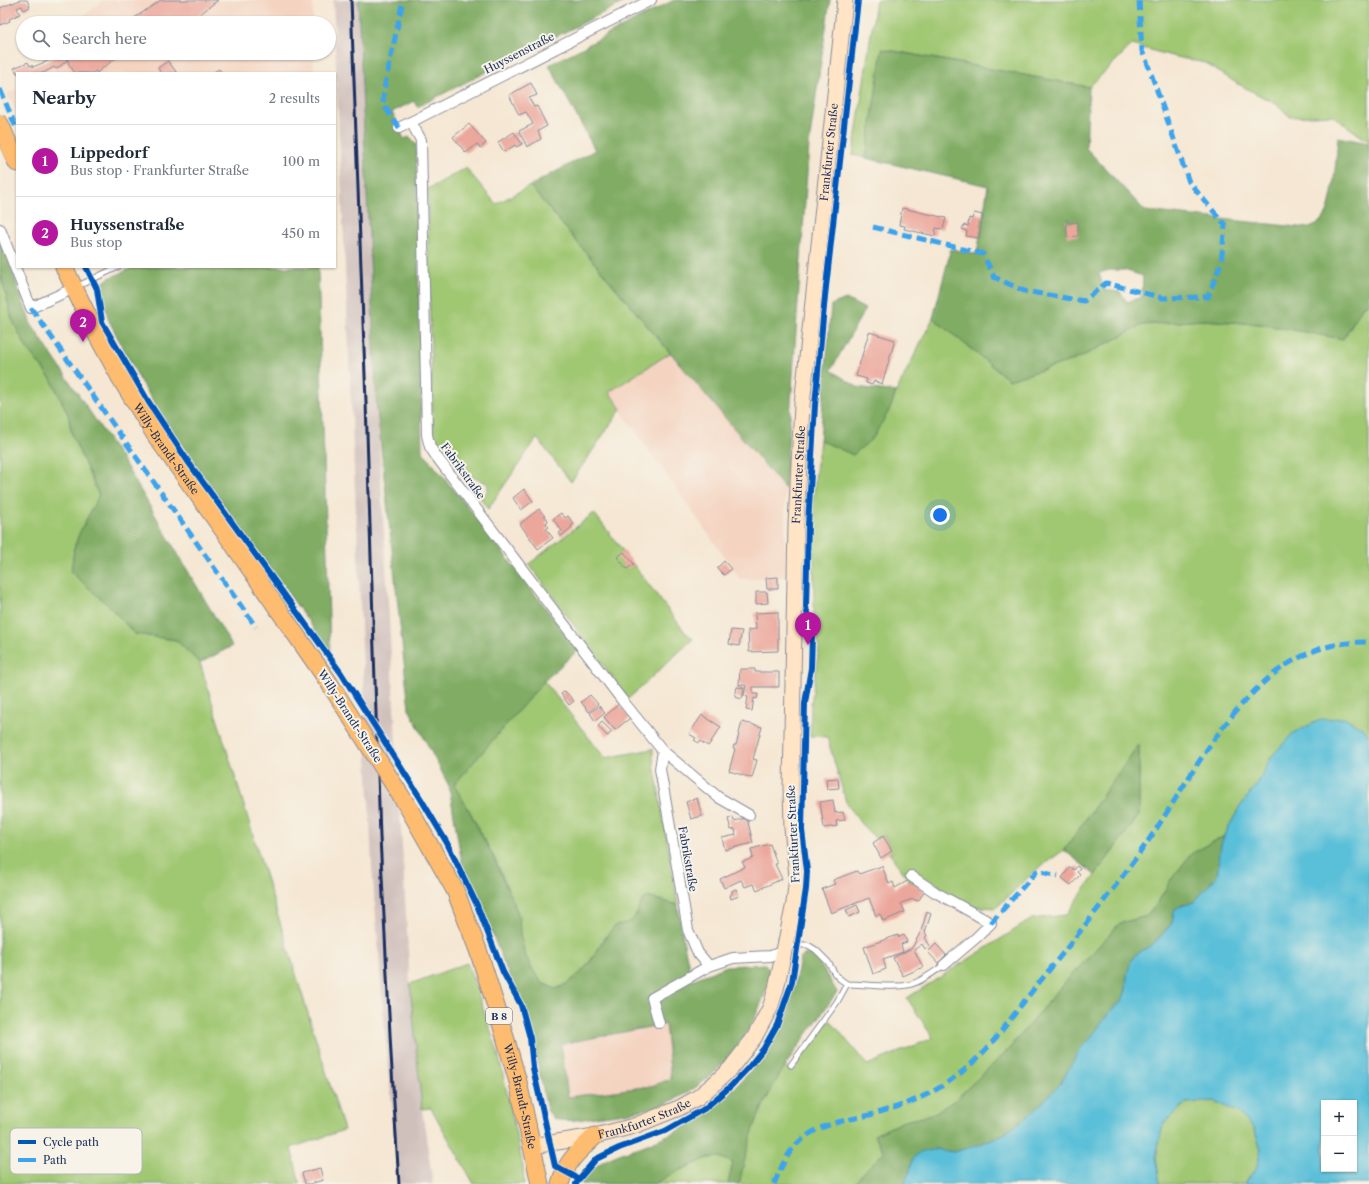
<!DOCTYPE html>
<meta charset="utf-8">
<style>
:root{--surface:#fff;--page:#f2f2f3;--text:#1f2937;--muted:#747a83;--line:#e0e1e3;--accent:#b5179e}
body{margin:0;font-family:"Libre Caslon Text",serif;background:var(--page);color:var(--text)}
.controls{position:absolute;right:12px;bottom:12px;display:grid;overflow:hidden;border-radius:0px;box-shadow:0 1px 3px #0004}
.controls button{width:36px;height:36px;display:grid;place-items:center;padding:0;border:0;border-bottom:1px solid var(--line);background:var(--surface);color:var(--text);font:20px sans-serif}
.you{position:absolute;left:940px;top:515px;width:14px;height:14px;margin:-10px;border:3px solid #fff;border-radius:50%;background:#1a73e8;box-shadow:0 0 0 6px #1a73e833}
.badge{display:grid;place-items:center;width:26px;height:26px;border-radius:50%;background:var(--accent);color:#fff;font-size:13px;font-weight:700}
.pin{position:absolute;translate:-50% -33px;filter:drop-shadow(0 1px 2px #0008)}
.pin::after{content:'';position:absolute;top:21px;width:14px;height:12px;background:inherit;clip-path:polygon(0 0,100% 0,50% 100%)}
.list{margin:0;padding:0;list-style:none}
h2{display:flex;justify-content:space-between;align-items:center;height:52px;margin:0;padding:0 16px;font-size:17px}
h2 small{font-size:13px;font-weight:400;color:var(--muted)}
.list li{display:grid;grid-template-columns:26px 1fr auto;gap:12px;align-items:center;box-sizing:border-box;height:72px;padding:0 16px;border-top:1px solid var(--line)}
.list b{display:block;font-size:15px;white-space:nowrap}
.list p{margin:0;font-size:13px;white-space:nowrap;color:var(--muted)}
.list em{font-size:13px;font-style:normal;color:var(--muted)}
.icon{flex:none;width:22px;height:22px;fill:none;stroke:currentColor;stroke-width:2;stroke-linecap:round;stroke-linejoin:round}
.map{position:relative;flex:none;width:1369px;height:1184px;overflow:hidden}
.search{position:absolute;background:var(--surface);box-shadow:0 1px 3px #0004;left:16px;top:16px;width:320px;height:44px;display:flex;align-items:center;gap:10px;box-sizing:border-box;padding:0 14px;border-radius:22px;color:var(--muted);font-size:15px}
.panel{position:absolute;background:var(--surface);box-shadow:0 1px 3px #0004;left:16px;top:72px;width:320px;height:196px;border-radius:0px}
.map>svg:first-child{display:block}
.built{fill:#f4d3c0}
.industrial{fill:#d0c0bc}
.green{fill:#a0c772;stroke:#5e7b68}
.forest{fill:#80ac64;stroke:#4e6e61;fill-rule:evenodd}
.water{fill:#5abfd8;stroke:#3a779b;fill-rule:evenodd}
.building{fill:#eca79c}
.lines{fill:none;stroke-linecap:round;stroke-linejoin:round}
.lane-casing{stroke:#888b98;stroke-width:7}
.street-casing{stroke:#888b98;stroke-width:12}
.secondary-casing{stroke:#888b98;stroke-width:17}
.primary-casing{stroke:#888b98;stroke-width:19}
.lane{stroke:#fff;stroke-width:5}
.street{stroke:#fff;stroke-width:10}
.secondary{stroke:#ffe4c6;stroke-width:15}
.primary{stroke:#febc70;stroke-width:17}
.rail{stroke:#1b2f5e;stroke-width:3}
.primary-bridge-casing{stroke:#888b98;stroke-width:19;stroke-linecap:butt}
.primary-bridge{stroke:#febc70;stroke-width:17}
.quiet{stroke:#3da3ed;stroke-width:5;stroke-dasharray:10 5;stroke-linecap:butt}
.cycleway-casing{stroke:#f7f3e8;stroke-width:8}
.cycleway{stroke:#0057b8;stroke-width:6}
.labels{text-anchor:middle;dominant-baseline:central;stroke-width:4;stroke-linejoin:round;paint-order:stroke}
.shield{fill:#f7f3e8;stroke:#5d6a87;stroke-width:1}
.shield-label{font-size:10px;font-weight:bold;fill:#1b2f5e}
.street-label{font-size:11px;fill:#1b2f5e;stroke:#f7f3e8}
.key{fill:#f7f3e8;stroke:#b5b8bf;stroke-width:1}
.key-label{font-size:11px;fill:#1b2f5e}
</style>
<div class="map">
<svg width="1369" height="1184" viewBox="0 0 1369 1184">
<rect width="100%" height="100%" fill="#f7f3e8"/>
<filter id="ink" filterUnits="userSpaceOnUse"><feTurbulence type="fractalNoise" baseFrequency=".025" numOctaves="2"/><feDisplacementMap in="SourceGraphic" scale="8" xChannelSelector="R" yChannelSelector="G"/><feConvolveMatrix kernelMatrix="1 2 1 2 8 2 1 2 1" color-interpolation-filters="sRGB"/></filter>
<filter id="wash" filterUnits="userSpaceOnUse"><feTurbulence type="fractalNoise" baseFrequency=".012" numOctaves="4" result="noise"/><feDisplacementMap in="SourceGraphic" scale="16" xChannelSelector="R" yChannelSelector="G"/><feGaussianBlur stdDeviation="0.9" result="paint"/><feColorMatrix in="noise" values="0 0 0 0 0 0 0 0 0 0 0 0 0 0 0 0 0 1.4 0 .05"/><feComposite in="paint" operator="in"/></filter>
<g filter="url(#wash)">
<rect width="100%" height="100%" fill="#f5e7d3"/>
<g class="built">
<polygon points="104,0 313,0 313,23 74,23"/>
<polygon points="62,53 314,53 314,73 224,73 220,68 212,73 48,73 67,61"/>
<polygon points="17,89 17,114 7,94"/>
<polygon points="670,353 785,489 785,577 740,579 608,392"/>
<polygon points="665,1024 671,1079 651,1086 568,1097 561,1044"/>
</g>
<polygon class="industrial" points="333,0 358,0 377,410 410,984 422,1109 433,1184 400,1184 387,1057 372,867"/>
<g class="green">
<polygon points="876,0 1369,0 1369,142 1332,115 1290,117 1278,105 1238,84 1205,63 1172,56 1132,45 1089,87 883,49 866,158 853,155"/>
<path d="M466,168L496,204L530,186L670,353L609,392L621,409L571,482L537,438L488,509L480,497C486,495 490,489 487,483L472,477L433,434L428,242V189Z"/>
<polygon points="0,271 12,319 26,347 51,379 68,414 72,435 99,496 79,534 74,548 109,606 135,634 176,640 200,663 344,1130 291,1148 300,1184 0,1184"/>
<path d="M1369,304V737L1364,729L1272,756L1258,783L1239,808L1224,836L1191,854L1170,881L1156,906L1144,917L1120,923L1057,991L1008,1050L955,1100L936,1112L923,1117L904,1121L874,1135L884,1152L861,1175L855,1184H739C742,1172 744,1159 747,1147C756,1118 770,1091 785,1065L790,1072L830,1020L867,1065L933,1038L907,998L1032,919L1066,915L1139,815V744L1064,850L1036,870L996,908L965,906L909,880L889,853L892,852L884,836L876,839L861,824L846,802L827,737L810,736L811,704L819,647L814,617L813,495L820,440L853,455L890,409L896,392L933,318L1009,380L1077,359L1142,325L1202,320L1260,324L1343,339L1363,306Z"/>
<polygon points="594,513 685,632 693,639 628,699 529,564"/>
<path d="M544,681L605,758L653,749V758L678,905L648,898C638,904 641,909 635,918C628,928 612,929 604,938C600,944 597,951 593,957C584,971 571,983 556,989L542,983L532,969L526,957L520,935L519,916L496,861L470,812L453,785Z"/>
<polygon points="467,963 473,979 498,1052 523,1166 524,1184 474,1184 431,1108 422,1109 410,984"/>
<polygon points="1214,1101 1237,1112 1254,1127 1261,1150 1257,1166 1245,1184 1160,1184 1156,1157 1163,1124 1186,1103"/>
<polygon points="720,1157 733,1163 728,1184 654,1184 676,1172 708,1158"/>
</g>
<g class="forest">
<path d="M358,0H628L417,107L414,101L392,112L404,139L409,137L416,144L422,451L468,507L578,650L544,681L454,785L470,812L495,861L519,916L520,935L526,957L532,969L542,983L556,989C571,983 584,971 593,958C600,947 605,936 614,927C619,922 628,925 633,919C641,911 636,904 648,897L678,905L683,940L692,980L727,966L765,964L769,970C772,980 761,1003 757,1013C740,1050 711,1082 674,1100C652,1110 626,1113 603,1116C587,1118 570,1123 554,1119L547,1110L530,1026L525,1007L509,976L482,908L462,864L449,786L409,709L377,410ZM665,1024L671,1079L651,1086L568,1097L561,1044Z"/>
<polygon points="674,0 830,0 809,144 785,489 530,186 595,150 549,65"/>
<path d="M882,49L1089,87L1086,148L1145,211L1307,228C1312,226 1320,223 1323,219C1334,207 1336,155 1338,137L1369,143V304L1363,306L1343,339L1260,324L1202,320L1142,325L1077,359L1009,380L933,318L951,249L977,254L988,186L866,158ZM1109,270H1124L1143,276L1142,297L1127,302L1120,292L1104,290L1099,273Z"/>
<polygon points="0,237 31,324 125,464 232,646 200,663 176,640 135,634 109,606 71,572 74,548 79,534 99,495 72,435 68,414 51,379 26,347 12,319 0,271"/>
<polygon points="135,267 318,267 330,651 201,473 160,412 142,384 109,321 99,286 109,278"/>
<polygon points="846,299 865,309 831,370 857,387 896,392 890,409 873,438 853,455 820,440 831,305"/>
<polygon points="1139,744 1139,815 1095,875 1064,850"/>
<polygon points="1224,836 1221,845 1217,876 1194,902 1186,905 1182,905 1174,912 1172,923 1153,944 1135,955 1131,961 1127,975 1126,990 1122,1001 1109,1013 1090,1041 1081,1048 1060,1084 1038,1107 1022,1121 1004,1134 978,1145 954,1152 935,1149 913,1158 910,1171 904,1184 855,1184 861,1175 884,1152 874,1135 904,1121 923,1117 936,1112 955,1100 1008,1050 1057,991 1120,923 1144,917 1156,906 1170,881 1191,854"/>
<path d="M809,954L817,959L837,992C811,1030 781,1066 762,1108C751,1132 745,1158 739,1184H728L733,1163L720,1157L707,1158L676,1172L654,1184H581C597,1156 624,1154 650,1143C662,1137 675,1133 686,1126C750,1085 788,1033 800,958L804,955Z"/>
</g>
<path class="water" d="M1346,718L1364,729L1369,737V1184H1245L1257,1166L1261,1150L1254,1127L1237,1112L1214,1101L1186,1103L1163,1124L1156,1157L1160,1184H904L910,1171L913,1158L919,1153L935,1149L954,1152L978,1145L1004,1134L1022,1121L1038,1107L1060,1084L1081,1048L1089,1040L1109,1013L1122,1001L1126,990L1127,975L1131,961L1135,955L1153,944L1161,936L1172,923L1174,912L1178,907L1194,902L1217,876L1221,845L1224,836L1239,808L1258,783L1272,756L1293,733L1322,719ZM1324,1103H1354V1169H1324Z"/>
<g id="blocks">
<g class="building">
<polygon points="20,0 27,0 30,7 24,10 22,6 17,8 20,14 9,19 10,21 0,25 0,8"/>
<polygon points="161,0 218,0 189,23 184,17 176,23 127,23"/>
<polygon points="60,53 62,53 67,61 56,69 54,67 43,73 17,73 14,68 28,62 30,66 32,65 33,67 50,60"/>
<polygon points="66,53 122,53 98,72 97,73 96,71 93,73 75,73 68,63 69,62 65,56 67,55"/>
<polygon points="168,61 177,73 161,73 158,68"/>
<polygon points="219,69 222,73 212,73"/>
<polygon points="531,83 537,95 529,98 534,107 537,106 547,126 538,131 541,139 527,147 519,131 533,124 526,112 519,115 509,95"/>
<polygon points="469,124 486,143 480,148 477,144 466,153 453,137"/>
<polygon points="514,132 522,144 516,147 515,145 504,152 498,142"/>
<polygon points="902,208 946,218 943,229 936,228 935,236 904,229 905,226 899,225"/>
<polygon points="974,213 983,215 979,238 966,236 967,231 962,229 964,225 968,226 969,218 972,219"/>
<polygon points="1066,220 1068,220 1068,223 1078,222 1078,236 1067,237"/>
<polygon points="869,332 895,340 882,384 874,381 872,385 866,383 867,379 856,376"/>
<polygon points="524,489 533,501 521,510 513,498"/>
<polygon points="539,509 548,520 546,524 549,527 546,529 553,538 538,549 520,524"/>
<polygon points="561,513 565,518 568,516 574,524 571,526 572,527 561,536 559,533 562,531 553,519"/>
<polygon points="624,552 634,564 627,569 617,557"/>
<polygon points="724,561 731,569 724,575 717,568"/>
<polygon points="778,577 778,589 767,589 766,578"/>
<polygon points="756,592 767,592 768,603 756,604"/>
<polygon points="778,612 778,651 749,652 748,630 756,629 755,613"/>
<polygon points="731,630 742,631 739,646 729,644"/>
<polygon points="740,669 755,669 755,672 779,672 779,687 753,687 753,694 758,694 757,699 754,698 752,711 746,710 748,697 744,696 746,685 739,685"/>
<polygon points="737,687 744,688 742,699 735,697"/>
<polygon points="565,691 574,701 569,705 561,694"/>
<polygon points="590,695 598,704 589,712 581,702"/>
<polygon points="619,704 630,718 615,730 604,717"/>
<polygon points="599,706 605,713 595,721 590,713"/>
<polygon points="702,715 721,727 708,746 700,741 699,743 694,740 696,738 689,734"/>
<polygon points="602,722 612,732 607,736 598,726"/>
<polygon points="742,722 762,727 753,759 757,760 752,778 729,771 735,749 733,748 734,745 736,745"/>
<polygon points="838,778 839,788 827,789 826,779"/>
<polygon points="697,798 702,816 691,819 686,802"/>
<polygon points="833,800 835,813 843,812 845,820 836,821 837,826 824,828 820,802"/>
<polygon points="733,817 734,821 747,818 753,843 725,850 722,838 736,835 735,829 731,830 728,819"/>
<polygon points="883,836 892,851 881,858 873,843"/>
<polygon points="770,844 777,864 775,864 782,879 757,890 753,884 745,887 741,880 724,888 720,879 745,867 742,862 753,858 751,849"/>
<polygon points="882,866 889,884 893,882 895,888 909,880 925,891 918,901 913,899 901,903 905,912 883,921 880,914 876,916 869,898 831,913 822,889 835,884 833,880 857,871 859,874"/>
<polygon points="1077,866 1080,869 1077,872 1080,875 1071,885 1062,878 1070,867 1074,870"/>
<polygon points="736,889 739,896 731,899 730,896 732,893 732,891"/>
<polygon points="857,905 860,912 849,917 846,910"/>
<polygon points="927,912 931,914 925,932 927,936 925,937 930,946 925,949 922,944 914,950 923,967 903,976 893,958 912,948 921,931"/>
<polygon points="898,935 898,937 904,935 907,942 901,944 903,952 883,959 886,969 873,974 864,947"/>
<polygon points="936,944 946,955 938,963 928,952"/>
<polygon points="320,1168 323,1180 310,1184 305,1184 302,1173"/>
</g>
</g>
</g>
<g filter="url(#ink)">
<use href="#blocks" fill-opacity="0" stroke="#888b98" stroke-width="1"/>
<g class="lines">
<g class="lane-casing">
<g id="lane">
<polyline points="76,287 118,267"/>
<path d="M786,949L798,945H808L816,950L828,962L835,974L840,979L847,984C864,984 897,989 912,984C924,980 934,972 944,965"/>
<polyline points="791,1065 837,1002 847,984"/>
</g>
</g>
<g class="street-casing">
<g id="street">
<polyline points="411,122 421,140 427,435 430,447 436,456 622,700 663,751 718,797 749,815"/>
<polyline points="399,128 651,0"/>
<polyline points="0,229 31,308 74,288"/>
<polyline points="663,751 660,769 688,930 698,953 709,966"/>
<polyline points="911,876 935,892 991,923 977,937 944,965"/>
<polyline points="659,1023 652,998 709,966 733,958 771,956 785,950"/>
</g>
</g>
<g class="secondary-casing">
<g id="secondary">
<path id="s1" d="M532,1146L595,1136L634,1126L679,1108L697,1098L715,1083L730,1069L754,1038L770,1008L776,989L794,903L797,877L792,828L791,787L796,524L802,405L845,0"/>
</g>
</g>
<g class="primary-casing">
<g id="primary">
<polyline points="0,124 17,163"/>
<path id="s2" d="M64,267L98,337L122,381L156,436L231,541L328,681"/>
<path id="s3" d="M408,807L455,890L478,950L499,1016L518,1082L540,1184"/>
<path d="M560,1184C566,1161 579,1151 595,1136"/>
</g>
</g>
<use href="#lane" class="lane"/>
<use href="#street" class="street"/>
<use href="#secondary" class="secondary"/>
<use href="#primary" class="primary"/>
<polyline class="rail" points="351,0 366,402 380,837 391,1054 399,1184"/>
<g class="primary-bridge-casing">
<polyline id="primary-bridge" points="328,681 408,807"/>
</g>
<use href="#primary-bridge" class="primary-bridge"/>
<g class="quiet">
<polyline points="0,89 17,130"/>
<polyline points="399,128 383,104 384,89 403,0"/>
<polyline points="873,227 983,254 994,277 1024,291 1084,301 1106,283 1163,298 1208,297 1221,263 1225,225 1189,182 1147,62 1142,51 1139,0"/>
<polyline points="31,308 256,627"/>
<polyline points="991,923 1037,871 1058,876"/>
<path d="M774,1184C780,1170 787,1152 800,1141C820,1123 848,1120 874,1114C886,1110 898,1107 910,1102C943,1089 971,1068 994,1040C1009,1022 1023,1002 1038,984C1075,938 1112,892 1146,844C1183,791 1214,727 1262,684C1285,662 1316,646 1348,643C1355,642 1362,642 1369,642"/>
</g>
<g class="cycleway-casing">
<g id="cycleway">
<polyline points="86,267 97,289 102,322 148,401 189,463 341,673 421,799 447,843 477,905 503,972 521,1005 530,1038 533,1068 555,1166 579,1179"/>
<polyline points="576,1184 579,1179 596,1159 619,1148 665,1131 704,1109 731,1086 748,1068 764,1048 777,1025 792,982 806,889 807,871 802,830 805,703 811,668 812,636 806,607 808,525 815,405 825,296 858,0"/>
</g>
</g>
<use href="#cycleway" class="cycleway"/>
</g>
</g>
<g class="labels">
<rect class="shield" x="486" y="1008" width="26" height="16" rx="3"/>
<g class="shield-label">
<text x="499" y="1016">B 8</text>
</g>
<g class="street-label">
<text transform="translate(519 53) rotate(-27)">Huyssenstraße</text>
<text stroke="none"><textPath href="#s1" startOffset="1151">Frankfurter Straße</textPath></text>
<text stroke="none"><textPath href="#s2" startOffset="209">Willy-Brandt-Straße</textPath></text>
<text transform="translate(463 471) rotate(54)">Fabrikstraße</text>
<text stroke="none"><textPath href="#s1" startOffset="827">Frankfurter Straße</textPath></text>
<text transform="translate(350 716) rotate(57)">Willy-Brandt-Straße</text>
<text transform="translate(793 834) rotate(-93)">Frankfurter Straße</text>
<text transform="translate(688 859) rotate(80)">Fabrikstraße</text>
<text stroke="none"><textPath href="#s3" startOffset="312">Willy-Brandt-Straße</textPath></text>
<text stroke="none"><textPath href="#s1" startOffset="116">Frankfurter Straße</textPath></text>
</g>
</g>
<rect x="10" y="1128" width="132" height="46" rx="6" class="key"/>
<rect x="18" y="1140" width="18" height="4" fill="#0057b8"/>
<rect x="18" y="1158" width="18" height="4" fill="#3da3ed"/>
<g class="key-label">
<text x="43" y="1146">Cycle path</text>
<text x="43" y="1164">Path</text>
</g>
</svg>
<div class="controls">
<button>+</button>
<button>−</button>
</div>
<div class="you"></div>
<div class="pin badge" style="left:808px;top:645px">1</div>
<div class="pin badge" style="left:83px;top:342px">2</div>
<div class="search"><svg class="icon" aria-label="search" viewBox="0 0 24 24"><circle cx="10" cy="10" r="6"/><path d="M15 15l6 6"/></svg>Search here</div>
<section class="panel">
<h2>Nearby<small>2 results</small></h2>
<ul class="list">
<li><span class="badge">1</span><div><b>Lippedorf</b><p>Bus stop · Frankfurter Straße</p></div><em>100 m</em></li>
<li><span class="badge">2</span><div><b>Huyssenstraße</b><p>Bus stop</p></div><em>450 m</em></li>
</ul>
</section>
</div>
